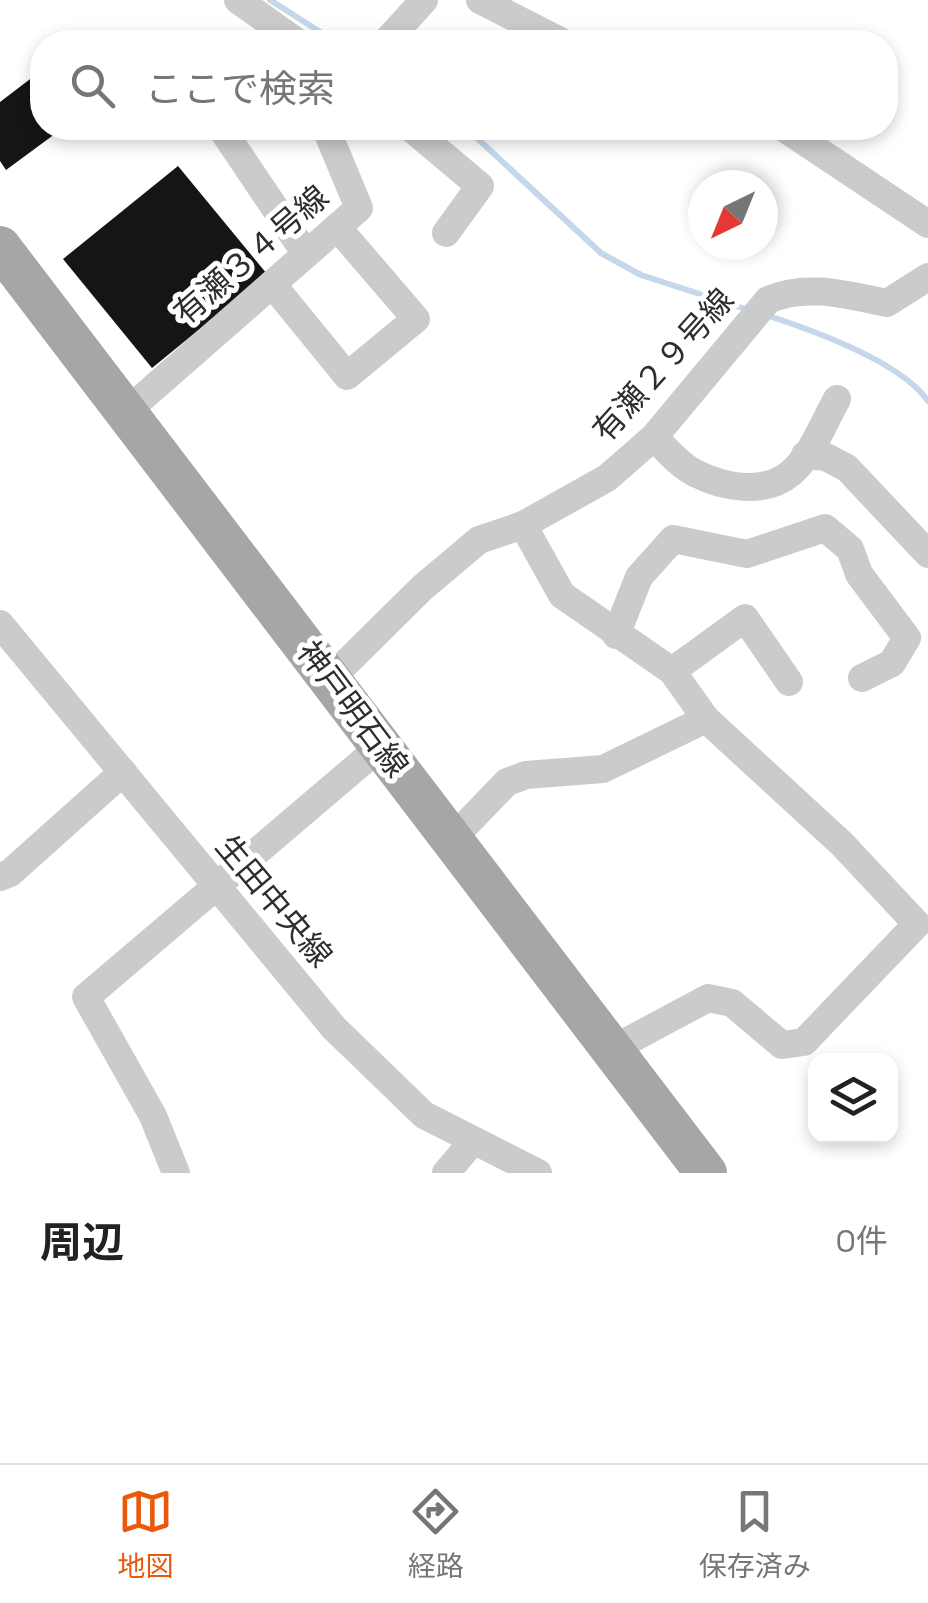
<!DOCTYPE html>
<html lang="ja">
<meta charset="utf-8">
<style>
:root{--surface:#fff;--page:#f2f2f2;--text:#222;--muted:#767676;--line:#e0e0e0;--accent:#ea580c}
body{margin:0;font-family:"Space Grotesk","Noto Sans JP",sans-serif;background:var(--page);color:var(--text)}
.controls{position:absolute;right:30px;bottom:30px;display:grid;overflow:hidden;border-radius:20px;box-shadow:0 5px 15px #0003}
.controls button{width:90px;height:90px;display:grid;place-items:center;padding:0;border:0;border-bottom:2px solid var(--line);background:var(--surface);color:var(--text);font:50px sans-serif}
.compass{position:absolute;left:688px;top:170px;width:90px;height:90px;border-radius:50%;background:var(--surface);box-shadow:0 5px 15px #0003;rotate:223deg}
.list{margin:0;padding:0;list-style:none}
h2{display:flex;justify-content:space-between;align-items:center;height:130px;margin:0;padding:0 40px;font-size:42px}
h2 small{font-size:32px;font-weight:400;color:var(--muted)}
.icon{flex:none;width:55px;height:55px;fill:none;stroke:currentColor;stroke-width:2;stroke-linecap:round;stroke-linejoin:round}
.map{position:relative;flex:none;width:928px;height:1173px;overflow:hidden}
.search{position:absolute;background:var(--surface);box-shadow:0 5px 15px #0003;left:30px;right:30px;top:30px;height:110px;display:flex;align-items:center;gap:25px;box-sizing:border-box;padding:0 35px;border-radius:40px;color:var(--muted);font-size:38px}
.sheet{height:290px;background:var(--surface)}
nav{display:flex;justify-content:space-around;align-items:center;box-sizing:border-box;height:140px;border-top:2px solid var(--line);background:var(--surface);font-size:28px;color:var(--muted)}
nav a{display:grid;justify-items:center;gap:5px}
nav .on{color:var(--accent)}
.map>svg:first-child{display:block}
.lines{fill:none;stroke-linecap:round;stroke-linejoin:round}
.stream{stroke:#c6d7ec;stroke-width:6}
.building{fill:#151515}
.street{stroke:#cbcbcb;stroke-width:28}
.primary{stroke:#a6a6a6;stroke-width:42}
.labels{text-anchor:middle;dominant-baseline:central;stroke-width:10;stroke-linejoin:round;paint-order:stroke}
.street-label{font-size:32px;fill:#2e2e2e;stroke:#fff}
</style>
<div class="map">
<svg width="928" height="1173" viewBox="0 0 928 1173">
<rect width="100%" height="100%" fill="#fff"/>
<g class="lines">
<g class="stream">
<polyline points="270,0 336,42"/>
<polyline points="466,128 601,253 641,275 749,310"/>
<path d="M766,315C812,330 900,361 928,401"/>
</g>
</g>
<g class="building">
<polygon points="42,70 42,128 63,128 6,170 0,161 0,102"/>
<polygon points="178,166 267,274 152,368 63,259"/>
</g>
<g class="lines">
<g class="street">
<polyline points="238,0 297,42"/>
<polyline points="480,0 562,42"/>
<polyline points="386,42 424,0"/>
<polyline points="221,128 306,254"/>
<polyline points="411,128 480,186 446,233"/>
<polyline points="784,128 928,224"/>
<polyline points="272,284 347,376 416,319 337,227"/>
<polyline points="126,412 359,208 329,136 330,128"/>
<path d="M654,437C666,449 680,466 695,473C724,488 765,495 791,473C812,455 824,422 837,399"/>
<polyline points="805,455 826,457 847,468 928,554"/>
<polyline points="0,624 334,1028 424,1115 538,1173"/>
<polyline points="616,635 639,577 673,539 747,554 825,528 850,549 859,574 907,638 892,663 862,678"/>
<polyline points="672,671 745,618 789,682"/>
<path d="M330,679L422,588L479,540L523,525L607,478L654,437L768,300C806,283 847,295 887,303L928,277"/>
<polyline points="452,839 507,782 526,775 603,769 706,719 672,671 562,595 523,525"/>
<polyline points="0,877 10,873 123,772"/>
<polyline points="613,1049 708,998 732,1003 782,1045 804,1042 917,924 842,844 706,719"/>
<polyline points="176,1173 153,1116 86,997 381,746"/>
<polyline points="446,1173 472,1142"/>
</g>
<polyline class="primary" points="0,247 706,1173"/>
</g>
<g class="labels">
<g class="street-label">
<text transform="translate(251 255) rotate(-41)">有瀬３４号線</text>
<text transform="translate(663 365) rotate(-48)">有瀬２９号線</text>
<text transform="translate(353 709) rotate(53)">神戸明石線</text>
<text transform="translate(274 901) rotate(50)">生田中央線</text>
</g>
</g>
</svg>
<div class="controls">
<button><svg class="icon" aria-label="layers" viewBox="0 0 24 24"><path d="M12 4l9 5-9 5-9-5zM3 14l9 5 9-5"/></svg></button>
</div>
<svg class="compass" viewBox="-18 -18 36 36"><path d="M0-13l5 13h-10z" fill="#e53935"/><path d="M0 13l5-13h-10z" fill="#767676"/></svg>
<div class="search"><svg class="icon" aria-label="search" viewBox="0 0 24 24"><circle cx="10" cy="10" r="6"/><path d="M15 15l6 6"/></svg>ここで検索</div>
</div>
<section class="sheet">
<h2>周辺<small>0件</small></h2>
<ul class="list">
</ul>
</section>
<nav>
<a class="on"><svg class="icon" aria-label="map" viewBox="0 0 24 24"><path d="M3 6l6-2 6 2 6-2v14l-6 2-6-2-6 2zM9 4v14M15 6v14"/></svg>地図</a>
<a><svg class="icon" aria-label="directions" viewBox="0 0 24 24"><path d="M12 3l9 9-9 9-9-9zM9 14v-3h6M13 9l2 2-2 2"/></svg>経路</a>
<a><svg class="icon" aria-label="saved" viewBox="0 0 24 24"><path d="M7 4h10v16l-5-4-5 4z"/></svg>保存済み</a>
</nav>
